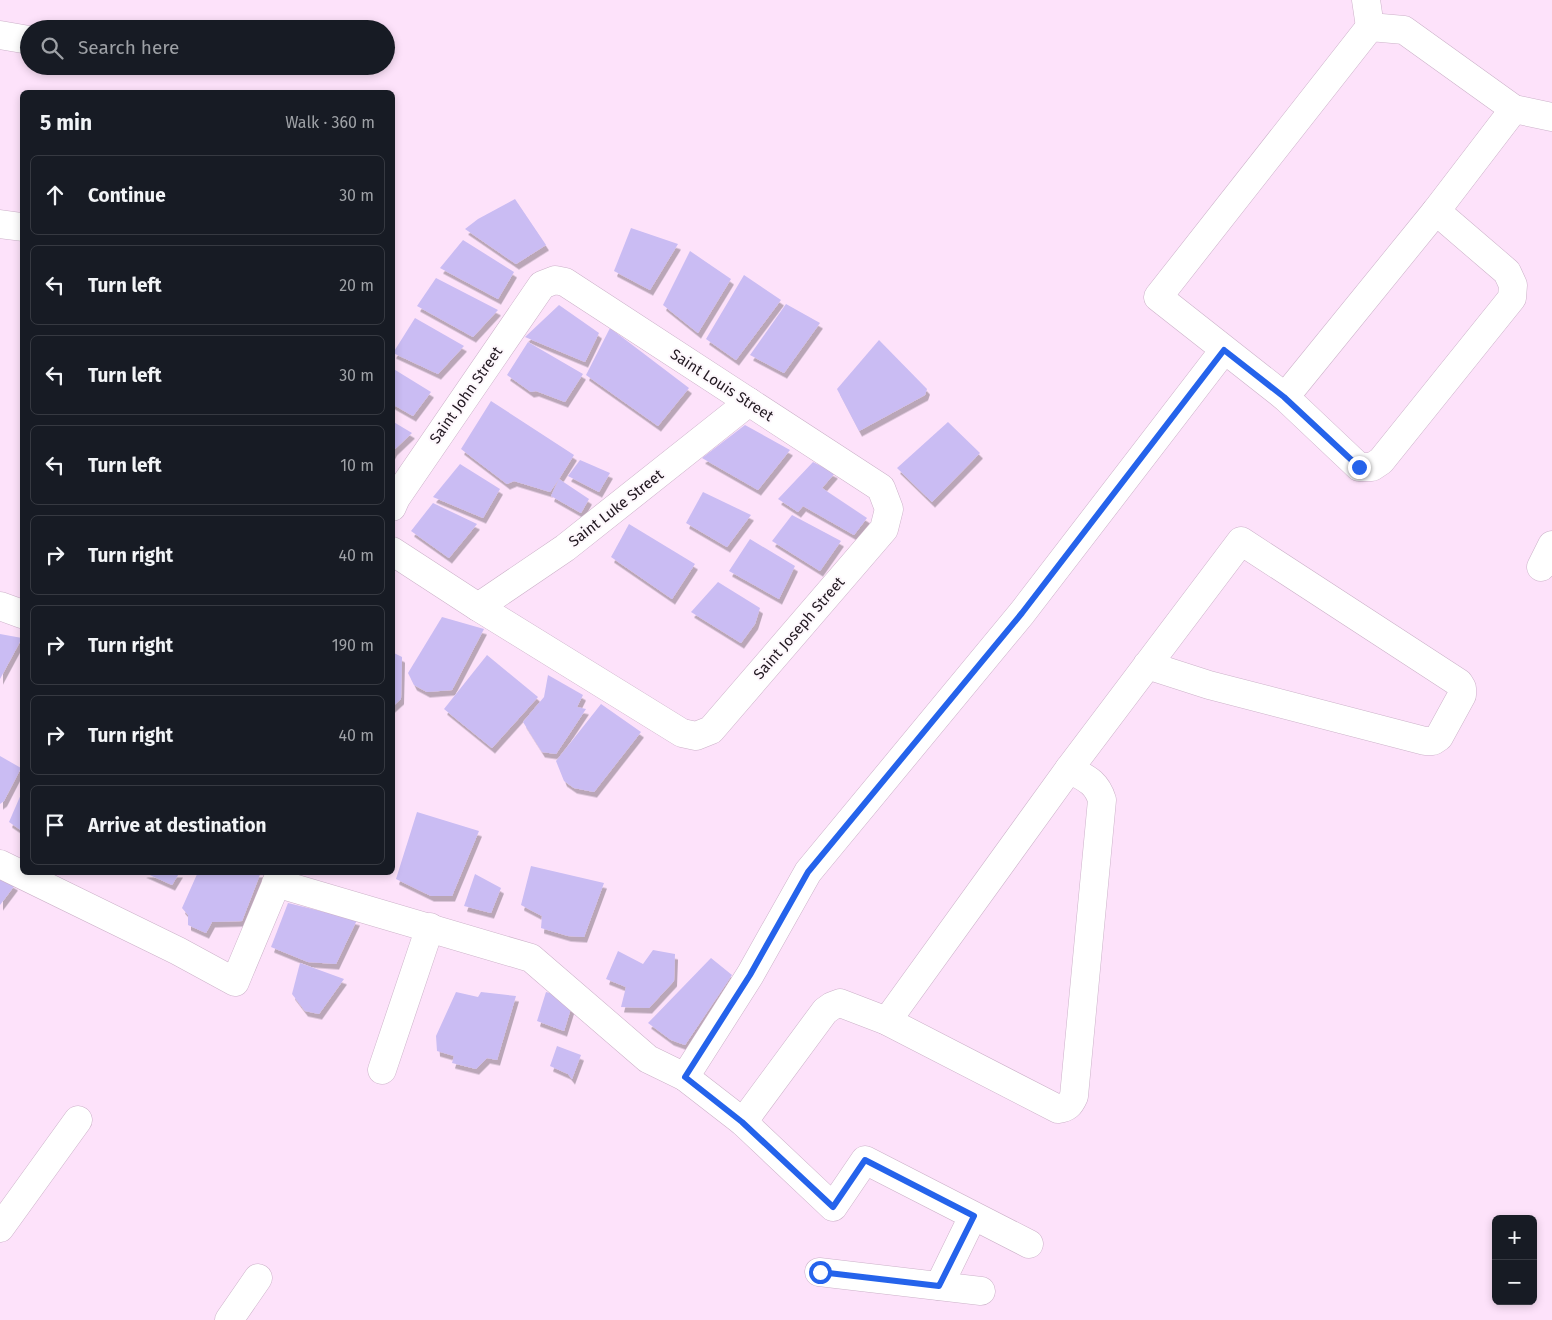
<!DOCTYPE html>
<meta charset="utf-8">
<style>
:root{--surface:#171b24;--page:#20242c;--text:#f1f3f6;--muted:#9ea1a6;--line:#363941}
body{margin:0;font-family:"Fira Sans",sans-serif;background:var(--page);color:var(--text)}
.controls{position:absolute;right:15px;bottom:15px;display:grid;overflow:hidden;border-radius:8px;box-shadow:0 2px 8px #0003}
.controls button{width:45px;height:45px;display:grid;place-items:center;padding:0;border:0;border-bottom:1px solid var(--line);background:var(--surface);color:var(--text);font:25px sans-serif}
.stop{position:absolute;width:15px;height:15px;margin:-11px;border:4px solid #2563eb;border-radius:50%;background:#fff}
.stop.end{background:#2563eb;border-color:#fff;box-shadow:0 1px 5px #0008}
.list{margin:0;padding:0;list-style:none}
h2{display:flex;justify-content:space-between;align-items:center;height:65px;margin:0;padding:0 20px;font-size:21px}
h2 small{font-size:16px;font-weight:400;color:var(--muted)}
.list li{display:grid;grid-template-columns:32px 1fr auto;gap:15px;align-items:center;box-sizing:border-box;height:80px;margin:0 10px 10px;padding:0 10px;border:1px solid var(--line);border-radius:8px}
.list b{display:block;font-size:19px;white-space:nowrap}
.list em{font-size:16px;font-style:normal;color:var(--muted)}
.icon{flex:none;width:28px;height:28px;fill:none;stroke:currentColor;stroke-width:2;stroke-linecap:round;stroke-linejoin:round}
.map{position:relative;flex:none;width:1552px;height:1320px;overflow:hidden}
.search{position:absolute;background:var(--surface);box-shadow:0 2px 8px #0003;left:20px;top:20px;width:375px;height:55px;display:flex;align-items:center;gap:12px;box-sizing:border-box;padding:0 18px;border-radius:28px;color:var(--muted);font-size:19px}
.panel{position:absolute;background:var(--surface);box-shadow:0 2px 8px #0003;left:20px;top:90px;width:375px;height:785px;border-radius:8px}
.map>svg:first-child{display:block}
.building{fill:#cabcf3;filter:url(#shadow)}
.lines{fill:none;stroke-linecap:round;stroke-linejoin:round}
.minor-casing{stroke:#ccb2c9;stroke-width:29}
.minor{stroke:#fff;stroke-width:28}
.route{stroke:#2563eb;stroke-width:6}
.labels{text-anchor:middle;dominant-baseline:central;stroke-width:4;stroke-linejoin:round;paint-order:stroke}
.street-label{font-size:15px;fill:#211820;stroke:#fdf7fc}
</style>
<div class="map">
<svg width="1552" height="1320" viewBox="0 0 1552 1320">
<defs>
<filter id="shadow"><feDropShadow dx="3" dy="5.5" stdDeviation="0" flood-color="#0004"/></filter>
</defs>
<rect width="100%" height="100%" fill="#fde2fa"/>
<g class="building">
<polygon points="515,199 546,245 516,264 465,229 478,219"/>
<polygon points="631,228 678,244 650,290 614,271"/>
<polygon points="463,240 514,272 498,299 440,268"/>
<polygon points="690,251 731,279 698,333 663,305"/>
<polygon points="744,275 781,300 736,360 706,339"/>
<polygon points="436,278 498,310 473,337 417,306"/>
<polygon points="786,304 820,323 784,373 750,355"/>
<polygon points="559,305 599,333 585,362 525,337"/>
<polygon points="415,318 464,346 438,374 393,353"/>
<polygon points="610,328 689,388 658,426 586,375"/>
<polygon points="879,340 927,389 925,395 859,431 837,389"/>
<polygon points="528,342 583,374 565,402 536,391 531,392 507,375"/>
<polygon points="392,368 431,392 413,416 392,404"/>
<polygon points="491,401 574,455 559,479 589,499 581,513 551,496 559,479 550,492 514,481 507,484 461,449"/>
<polygon points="392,421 412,433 394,450 392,454"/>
<polygon points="948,422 980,453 932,502 897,468"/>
<polygon points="745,425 790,450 758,490 702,458"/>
<polygon points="580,460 610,473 599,492 568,476"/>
<polygon points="813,462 835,473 822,488 867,518 854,535 803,506 798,512 778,499"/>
<polygon points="460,464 500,489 483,518 433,497"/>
<polygon points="703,492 751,515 727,547 686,523"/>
<polygon points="433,503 477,524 449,558 411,531"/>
<polygon points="792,515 841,541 820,571 772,541"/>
<polygon points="629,524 695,564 672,599 611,557"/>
<polygon points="750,539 795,566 779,599 729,571"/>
<polygon points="718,582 760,608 755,624 741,643 691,612"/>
<polygon points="442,617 484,629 452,690 427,692 414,685 408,673"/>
<polygon points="0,634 22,638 0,679"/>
<polygon points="392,652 402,657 401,699 392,707"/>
<polygon points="487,655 538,697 492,748 444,709"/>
<polygon points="548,675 583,695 577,707 586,709 556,754 542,752 523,722 544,697"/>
<polygon points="601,704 641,732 594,792 574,788 564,781 556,761"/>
<polygon points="0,756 21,768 4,801 0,804"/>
<polygon points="22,792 22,831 9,822"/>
<polygon points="417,812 479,831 452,896 431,896 396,879"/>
<polygon points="531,866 604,883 584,937 568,936 541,928 542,916 521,905"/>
<polygon points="143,872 180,872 172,885"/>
<polygon points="198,872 261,872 242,921 212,922 206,933 188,925 188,915 182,908"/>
<polygon points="475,874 501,888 491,913 464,906"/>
<polygon points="0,876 15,885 0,905"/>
<polygon points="288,903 357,920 336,964 308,962 271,947"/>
<polygon points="653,950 675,954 674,981 649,1008 621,1007 626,987 606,979 618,951 643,964"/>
<polygon points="711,958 732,975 685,1045 671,1040 648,1023"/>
<polygon points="300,963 344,979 319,1014 305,1011 292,994"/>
<polygon points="456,992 478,997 481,992 516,996 497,1060 487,1058 476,1069 452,1063 454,1056 437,1051 436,1036"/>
<polygon points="546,992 574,999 564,1031 537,1021"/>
<polygon points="557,1046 581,1055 572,1079 568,1074 550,1066"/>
</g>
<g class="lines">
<g class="minor-casing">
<g id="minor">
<polyline points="1366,0 1370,27"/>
<polyline points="1370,27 1158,297 1285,397 1359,467 1372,467 1381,461 1512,298 1513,285 1507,272 1436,211"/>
<polyline points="1370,27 1404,30 1514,109 1552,117"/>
<polyline points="0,35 29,40"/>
<polyline points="0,224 22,227"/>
<polyline points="1285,397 1436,211 1514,109"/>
<polyline points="392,507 396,498 542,285 555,280 565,282 881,488 889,509 884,529 711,730 696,736 682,733 478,607 392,551"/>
<polyline points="1541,567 1552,545"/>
<polyline points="0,606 22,614"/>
<polyline points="478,607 565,548 749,402"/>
<polyline points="0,864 178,951 235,982 281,872"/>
<polyline points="276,883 531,958 648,1059 685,1077 743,1122 833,1207 865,1160 1029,1244"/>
<polyline points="887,1021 1069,769 1241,541 1459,683 1462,688 1462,695 1439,737 1433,741 1425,741 1209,685 1147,665"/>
<polyline points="382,1070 430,927"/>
<polyline points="685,1077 750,975 808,872 1022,613 1224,350"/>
<path d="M743,1122L825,1011L832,1006L840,1003L887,1021L1058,1109C1067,1108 1070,1105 1074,1096L1102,800C1096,781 1085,778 1069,769"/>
<polyline points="0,1228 78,1120"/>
<polyline points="819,1272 981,1291"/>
<polyline points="939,1286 973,1216"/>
<polyline points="229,1320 258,1278"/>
</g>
</g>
<use href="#minor" class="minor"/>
</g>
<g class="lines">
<polyline class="route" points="820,1272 939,1286 974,1216 865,1160 833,1207 742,1122 685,1077 750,975 808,872 1022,613 1224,350 1284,397 1359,467"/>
</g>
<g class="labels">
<g class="street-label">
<text transform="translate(722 385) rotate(33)">Saint Louis Street</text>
<text transform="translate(466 395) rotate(-55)">Saint John Street</text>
<text transform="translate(616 508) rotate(-38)">Saint Luke Street</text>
<text transform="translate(799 628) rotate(-49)">Saint Joseph Street</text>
</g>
</g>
</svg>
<div class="controls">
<button>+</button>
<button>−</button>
</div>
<div class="stop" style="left:820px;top:1272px"></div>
<div class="stop end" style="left:1359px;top:467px"></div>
<div class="search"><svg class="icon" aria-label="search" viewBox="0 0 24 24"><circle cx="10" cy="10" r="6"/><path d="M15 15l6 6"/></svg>Search here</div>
<section class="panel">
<h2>5 min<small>Walk · 360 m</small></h2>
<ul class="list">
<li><svg class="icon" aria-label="ahead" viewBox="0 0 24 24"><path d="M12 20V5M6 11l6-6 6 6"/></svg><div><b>Continue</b></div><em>30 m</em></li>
<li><svg class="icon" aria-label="left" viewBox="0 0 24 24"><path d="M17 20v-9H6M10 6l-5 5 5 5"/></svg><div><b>Turn left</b></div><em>20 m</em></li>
<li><svg class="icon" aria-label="left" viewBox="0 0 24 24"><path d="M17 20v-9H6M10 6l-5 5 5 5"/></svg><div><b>Turn left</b></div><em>30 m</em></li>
<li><svg class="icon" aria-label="left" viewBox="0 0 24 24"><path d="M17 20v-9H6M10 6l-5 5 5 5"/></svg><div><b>Turn left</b></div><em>10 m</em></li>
<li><svg class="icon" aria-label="right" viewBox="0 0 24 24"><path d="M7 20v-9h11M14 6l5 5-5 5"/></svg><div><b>Turn right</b></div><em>40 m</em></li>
<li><svg class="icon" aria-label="right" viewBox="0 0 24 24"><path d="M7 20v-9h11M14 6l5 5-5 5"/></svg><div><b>Turn right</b></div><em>190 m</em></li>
<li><svg class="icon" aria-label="right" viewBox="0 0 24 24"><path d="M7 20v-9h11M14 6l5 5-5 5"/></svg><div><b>Turn right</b></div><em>40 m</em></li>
<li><svg class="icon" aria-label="arrive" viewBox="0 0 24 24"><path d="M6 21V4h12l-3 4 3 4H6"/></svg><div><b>Arrive at destination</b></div></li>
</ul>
</section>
</div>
